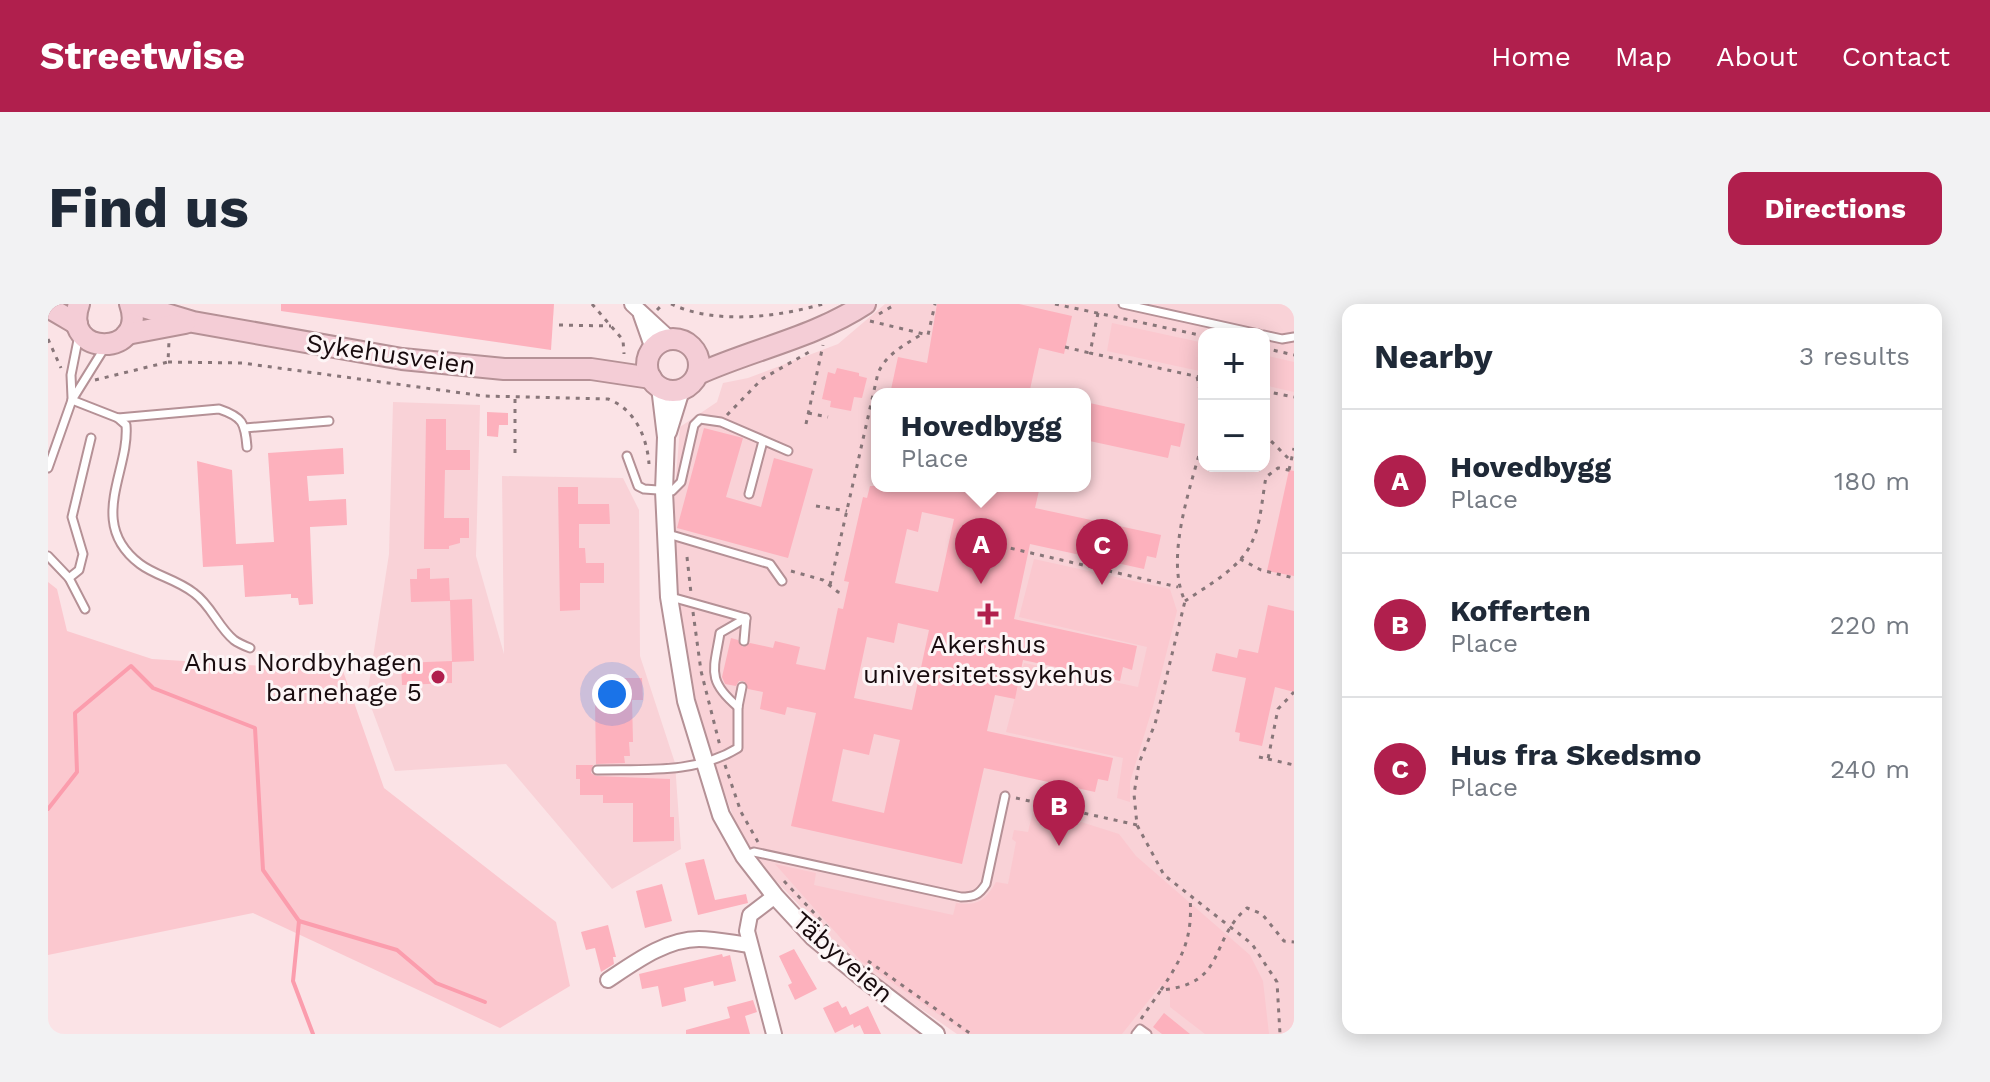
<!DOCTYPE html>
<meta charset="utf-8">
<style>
:root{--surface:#fff;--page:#f2f2f3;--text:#1f2937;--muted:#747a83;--line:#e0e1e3;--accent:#b01f4d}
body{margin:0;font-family:"Work Sans",sans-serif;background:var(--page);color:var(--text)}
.controls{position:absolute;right:24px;top:24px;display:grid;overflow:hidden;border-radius:16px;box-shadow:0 4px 20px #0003}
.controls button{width:72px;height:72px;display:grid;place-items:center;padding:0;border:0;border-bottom:2px solid var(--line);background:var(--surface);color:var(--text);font:40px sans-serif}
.you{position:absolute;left:564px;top:390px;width:28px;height:28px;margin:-20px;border:6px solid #fff;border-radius:50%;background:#1a73e8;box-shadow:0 0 0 12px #1a73e833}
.badge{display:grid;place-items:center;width:52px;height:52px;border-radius:50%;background:var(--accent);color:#fff;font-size:26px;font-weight:700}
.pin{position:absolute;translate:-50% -66px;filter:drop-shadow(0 2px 4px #0008)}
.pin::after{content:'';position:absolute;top:42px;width:28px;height:24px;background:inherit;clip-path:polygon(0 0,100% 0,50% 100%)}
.popup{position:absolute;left:823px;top:84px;width:220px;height:104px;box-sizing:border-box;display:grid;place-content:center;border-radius:16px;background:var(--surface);filter:drop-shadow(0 2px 6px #0005);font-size:26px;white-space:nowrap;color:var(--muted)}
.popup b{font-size:30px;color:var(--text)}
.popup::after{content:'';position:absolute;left:50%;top:100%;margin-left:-16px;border:16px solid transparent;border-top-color:var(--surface)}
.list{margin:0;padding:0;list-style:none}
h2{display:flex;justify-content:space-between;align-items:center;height:104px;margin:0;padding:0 32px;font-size:34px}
h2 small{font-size:26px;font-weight:400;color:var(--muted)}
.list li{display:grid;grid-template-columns:52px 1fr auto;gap:24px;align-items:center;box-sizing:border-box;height:144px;padding:0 32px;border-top:2px solid var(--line)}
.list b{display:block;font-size:30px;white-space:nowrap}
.list p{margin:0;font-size:26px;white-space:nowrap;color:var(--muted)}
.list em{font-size:26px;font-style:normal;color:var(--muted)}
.map{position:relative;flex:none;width:1246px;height:730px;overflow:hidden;border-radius:16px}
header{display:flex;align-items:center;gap:48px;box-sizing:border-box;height:112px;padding:0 40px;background:var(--accent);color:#fff}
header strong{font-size:38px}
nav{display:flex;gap:44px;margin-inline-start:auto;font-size:28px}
.intro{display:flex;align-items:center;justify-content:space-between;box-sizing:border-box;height:192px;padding:0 48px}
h1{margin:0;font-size:56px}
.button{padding:20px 36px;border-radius:16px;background:var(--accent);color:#fff;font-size:28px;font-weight:700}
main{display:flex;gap:48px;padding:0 48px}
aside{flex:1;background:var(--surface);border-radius:16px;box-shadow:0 4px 20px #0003}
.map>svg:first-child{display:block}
.built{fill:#f9d2d7;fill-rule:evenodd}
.green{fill:#fbc8cf}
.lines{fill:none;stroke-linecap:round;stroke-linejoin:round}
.stream{stroke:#fb9dad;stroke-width:4}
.building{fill:#fdb1bd;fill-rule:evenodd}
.service-casing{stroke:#b59196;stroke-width:11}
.minor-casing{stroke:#b59196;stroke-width:18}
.tertiary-casing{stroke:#b59196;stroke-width:20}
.secondary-casing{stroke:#b59196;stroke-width:24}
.path{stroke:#887679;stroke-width:3;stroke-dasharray:4 6;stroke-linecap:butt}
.service{stroke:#fff;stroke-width:7}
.minor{stroke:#fff;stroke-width:14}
.tertiary{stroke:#fff;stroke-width:16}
.secondary{stroke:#f4cdd6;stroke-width:20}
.poi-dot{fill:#b01f4d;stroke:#fdf5f6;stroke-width:3}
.labels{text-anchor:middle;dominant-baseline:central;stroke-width:6;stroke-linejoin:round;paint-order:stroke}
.street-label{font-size:26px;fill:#180b0e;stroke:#fdf5f6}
.poi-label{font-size:26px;fill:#180b0e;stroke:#fdf5f6}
</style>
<header>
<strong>Streetwise</strong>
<nav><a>Home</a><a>Map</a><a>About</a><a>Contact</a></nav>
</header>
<div class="intro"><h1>Find us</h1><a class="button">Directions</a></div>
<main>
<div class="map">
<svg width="1246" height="730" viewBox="0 0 1246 730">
<rect width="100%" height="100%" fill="#fbe3e6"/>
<g class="built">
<path d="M837,0H1246V730H909L804,657L697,544L642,396L624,224L632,123L669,98L675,79L700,74L790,40ZM1156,30H1216V162H1156ZM829,90H1037V182H829Z"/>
<polygon points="345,98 432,101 428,252 456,350 454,172 575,174 591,206 592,352 627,459 633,545 564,585 458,460 347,467 319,392 341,250"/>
</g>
<g class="green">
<polygon points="1064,19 1156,39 1156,68 1059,47"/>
<polygon points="1216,51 1246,58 1246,88 1216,81"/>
<polygon points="986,255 1122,285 1129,307 1105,402 1082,478 1082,498 1069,494 1075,454 958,428 976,359 1090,383 1099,343 971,313"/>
<polygon points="0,278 9,285 19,327 104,355 295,367 336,484 508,618 522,682 452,724 205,609 0,651"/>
<path d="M986,503L1071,530L1088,552L1202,651L1215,677L1221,730H1157L1122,703V690L1113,681L1074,730H919L813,657L727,560L768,569L766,581L905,611L908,599C930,602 937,597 948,578L960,580L968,538L964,535L966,526L980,528Z"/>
</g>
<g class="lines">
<g class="stream">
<polyline points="0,505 29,468 27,409 83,362 105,384 207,424 215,566 251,617 245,677 265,730"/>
<polyline points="251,617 349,646 388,679 437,698"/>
</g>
</g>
<g class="building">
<polygon points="233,0 506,0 503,46 233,7"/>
<polygon points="889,0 971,0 1024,12 1016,50 991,44 981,90 842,90 850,53 879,59"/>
<polygon points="789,64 811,69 811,72 819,74 814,94 806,93 803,107 782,103 783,97 774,95 780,68 787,70"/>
<polygon points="1037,98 1137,120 1132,143 1123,141 1120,154 1037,136"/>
<polygon points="439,108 460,109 460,121 451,121 450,133 439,132"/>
<polygon points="378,115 398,115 398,146 422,146 422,166 397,166 396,214 421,214 421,234 412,234 412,239 401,242 401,245 376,245"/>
<polygon points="656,124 695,134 678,193 713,203 726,154 765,165 740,254 629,224"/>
<polygon points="295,144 296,170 259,172 261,197 298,195 299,221 262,223 265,300 251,301 250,294 243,294 243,290 197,293 195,261 155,263 149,157 184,166 188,240 226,238 220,149"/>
<polygon points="1241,166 1246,167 1246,272 1219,267"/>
<path d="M822,182H904L920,185L921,182H992L987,204L1113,231L1108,254L1099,252L1096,265L982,240L966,315L1089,342L1084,366L1075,363L1072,377L975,356L967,395L947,391L939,427L1065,454L1060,477L1050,475L1047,488L936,464L914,560L743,522L768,409L739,403L737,411L712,405L715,388L700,385L696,377H691L688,382L677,380L674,373L683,334L690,336L695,343L702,339L725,344L727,337L752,343L748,360L777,366L790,304L795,305L801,278L796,277L815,193L819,194ZM874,208L906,215L890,288L847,279L859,225L870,228ZM850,319L881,326L864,406L806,394L819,333L846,339ZM826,430L852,436L836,509L784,497L795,445L821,451Z"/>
<polygon points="510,183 530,183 530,200 561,200 562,220 531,220 531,244 537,244 538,259 556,259 556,279 532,279 532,306 512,307"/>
<polygon points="382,264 382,275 401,274 402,296 424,295 426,357 404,358 404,379 354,381 353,359 404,357 402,297 363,298 362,275 369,275 369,265"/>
<polygon points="1220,301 1246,307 1246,388 1227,383 1214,442 1191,437 1192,429 1187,428 1198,374 1164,367 1168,349 1189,354 1191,345 1210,349"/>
<polygon points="552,374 594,374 595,396 584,396 585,438 581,438 582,452 576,452 577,459 548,460 547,396 551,393"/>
<polygon points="528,461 545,461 543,469 548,472 622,475 622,513 626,513 626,537 585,538 585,499 555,499 555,491 532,491 532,475 528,475"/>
<polygon points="656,555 667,596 698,590 700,599 650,611 637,559"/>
<polygon points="614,580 624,617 597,624 588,587"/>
<polygon points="560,621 568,653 565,653 566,660 553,668 547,644 538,646 533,628"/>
<polygon points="746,645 769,685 747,696 740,681 744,679 731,652"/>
<polygon points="674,650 675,653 682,651 688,677 666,682 665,677 636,684 638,697 614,703 610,682 594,685 591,670"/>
<polygon points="705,696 709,708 697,712 702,730 638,730 638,726 682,714 679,703"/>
<polygon points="790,697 794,704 798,702 802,711 820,702 833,730 816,730 812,721 806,724 805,720 787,729 775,704"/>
<polygon points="1116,709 1142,730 1114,730 1105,723"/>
</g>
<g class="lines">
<g class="service-casing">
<g id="service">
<polyline points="1075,0 1211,30"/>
<polyline points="1216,31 1234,35 1246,33"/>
<polyline points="24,94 23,71 31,31"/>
<path d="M24,96L70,114L171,105C195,113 197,119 199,143"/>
<path d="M70,114L78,121C82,167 38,219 92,260C108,272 128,275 146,289C163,301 170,323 186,336C190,339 197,342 202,344"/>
<polyline points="197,124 281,117"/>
<polyline points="579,152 590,182 596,185 624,187 633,178 646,121 652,115 673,118 740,147"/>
<polyline points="0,164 24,96 57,43"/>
<polyline points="701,190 715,137"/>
<polyline points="620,230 722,260 734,277"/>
<polyline points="0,252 21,274 37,305"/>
<polyline points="21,274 31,266 35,250 24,213 43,134"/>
<polyline points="623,293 698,314 696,337"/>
<path d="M690,403C658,376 666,366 672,329L698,314"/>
<path d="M549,466C597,465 648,470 690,444V403L694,383"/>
<path d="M698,551L706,548L913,593C926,593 931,591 938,580L957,492"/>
<polyline points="1088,730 1092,725 1099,730"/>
</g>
</g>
<g class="minor-casing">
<g id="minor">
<polyline points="584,0 623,36"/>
<polyline points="593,11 605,45"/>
<path d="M560,676C587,658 618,635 651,635C668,635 685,639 701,641"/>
<polyline points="726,730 699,627 702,611 727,592"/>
</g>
</g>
<g class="tertiary-casing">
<g id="tertiary">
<polyline points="612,83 618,133 616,187 621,293 638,397 673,511 696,552 727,592 765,633 816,675 888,730"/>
<polyline points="620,128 633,86"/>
</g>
</g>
<g class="secondary-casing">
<g id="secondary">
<path d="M31,0C12,54 101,53 82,0"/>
<polyline points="85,0 145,18 354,55 456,65 543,65 603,74"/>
<polyline points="0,3 29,20"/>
<polyline points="79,30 137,19"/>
<circle cx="625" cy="61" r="26"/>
<path d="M650,70C705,45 765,34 817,0"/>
</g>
</g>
<g class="path">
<polyline points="544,0 575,36 576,50"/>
<path d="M623,0C669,21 729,13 775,0"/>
<polyline points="1007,0 1156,32"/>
<polyline points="609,6 615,0"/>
<polyline points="1050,9 1042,49 1156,74"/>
<polyline points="831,10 848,0"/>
<polyline points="822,17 880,31 887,0"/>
<polyline points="511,21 563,22"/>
<polyline points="0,35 13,64"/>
<polyline points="1017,43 1042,49"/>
<polyline points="1216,44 1246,51"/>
<path d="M120,58L194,59L436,92L560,95C587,105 599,133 601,160"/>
<polyline points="1149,73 1156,103"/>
<polyline points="47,76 120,58 121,37"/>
<polyline points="1216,87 1246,93"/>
<polyline points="760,109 780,113"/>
<polyline points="679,111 714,75 761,48"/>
<polyline points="758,120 775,41"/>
<polyline points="1216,130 1243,157"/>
<path d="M1156,133C1144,179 1116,253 1137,297L1107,420L1091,459L1086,490L1089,521L1116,571L1204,640L1229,678L1232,730"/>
<polyline points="467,149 467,94"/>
<polyline points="1241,166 1246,144"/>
<polyline points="768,202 799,207"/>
<polyline points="953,242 1130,283"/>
<polyline points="639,253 643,289"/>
<polyline points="1192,255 1213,266 1246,274"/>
<polyline points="743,267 775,276 790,288 797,290"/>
<path d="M782,281L830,69C839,49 857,41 874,30"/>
<path d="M1137,297C1159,282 1191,265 1203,240C1213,221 1214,194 1218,173L1230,164L1246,167"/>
<polyline points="645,308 653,367 672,442"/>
<polyline points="1211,453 1220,455 1230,405 1246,388"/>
<polyline points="1220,455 1246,461"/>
<polyline points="677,461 693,508 710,538"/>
<polyline points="968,494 1089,521"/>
<polyline points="736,577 783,627"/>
<polyline points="820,657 923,730"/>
<path d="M1113,686C1135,653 1145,633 1142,593"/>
<path d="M1093,715L1113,686C1180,680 1160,637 1199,604L1214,610L1236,637L1246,638"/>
</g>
<use href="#service" class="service"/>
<use href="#minor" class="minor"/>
<use href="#tertiary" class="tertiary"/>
<use href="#secondary" class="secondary"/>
</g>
<g class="poi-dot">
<path d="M936 298h8v8h8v8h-8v8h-8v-8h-8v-8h8z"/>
<circle cx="390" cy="373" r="8"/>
</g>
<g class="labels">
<g class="street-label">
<text transform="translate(343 50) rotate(8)">Sykehusveien</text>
<text transform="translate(795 653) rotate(41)">Täbyveien</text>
</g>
<g class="poi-label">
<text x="940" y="340">Akershus<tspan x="940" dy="30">universitetssykehus</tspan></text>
<text x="374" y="358" text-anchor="end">Ahus Nordbyhagen<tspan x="374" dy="30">barnehage 5</tspan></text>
</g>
</g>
</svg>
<div class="controls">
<button>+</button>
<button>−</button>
</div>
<div class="you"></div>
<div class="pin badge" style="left:933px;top:280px">A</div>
<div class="popup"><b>Hovedbygg</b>Place</div>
<div class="pin badge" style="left:1011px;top:542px">B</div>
<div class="pin badge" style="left:1054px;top:281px">C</div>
</div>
<aside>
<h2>Nearby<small>3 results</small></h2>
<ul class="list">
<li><span class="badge">A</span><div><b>Hovedbygg</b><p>Place</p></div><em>180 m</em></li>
<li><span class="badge">B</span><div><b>Kofferten</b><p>Place</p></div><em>220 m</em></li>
<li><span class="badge">C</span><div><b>Hus fra Skedsmo</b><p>Place</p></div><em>240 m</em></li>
</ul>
</aside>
</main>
